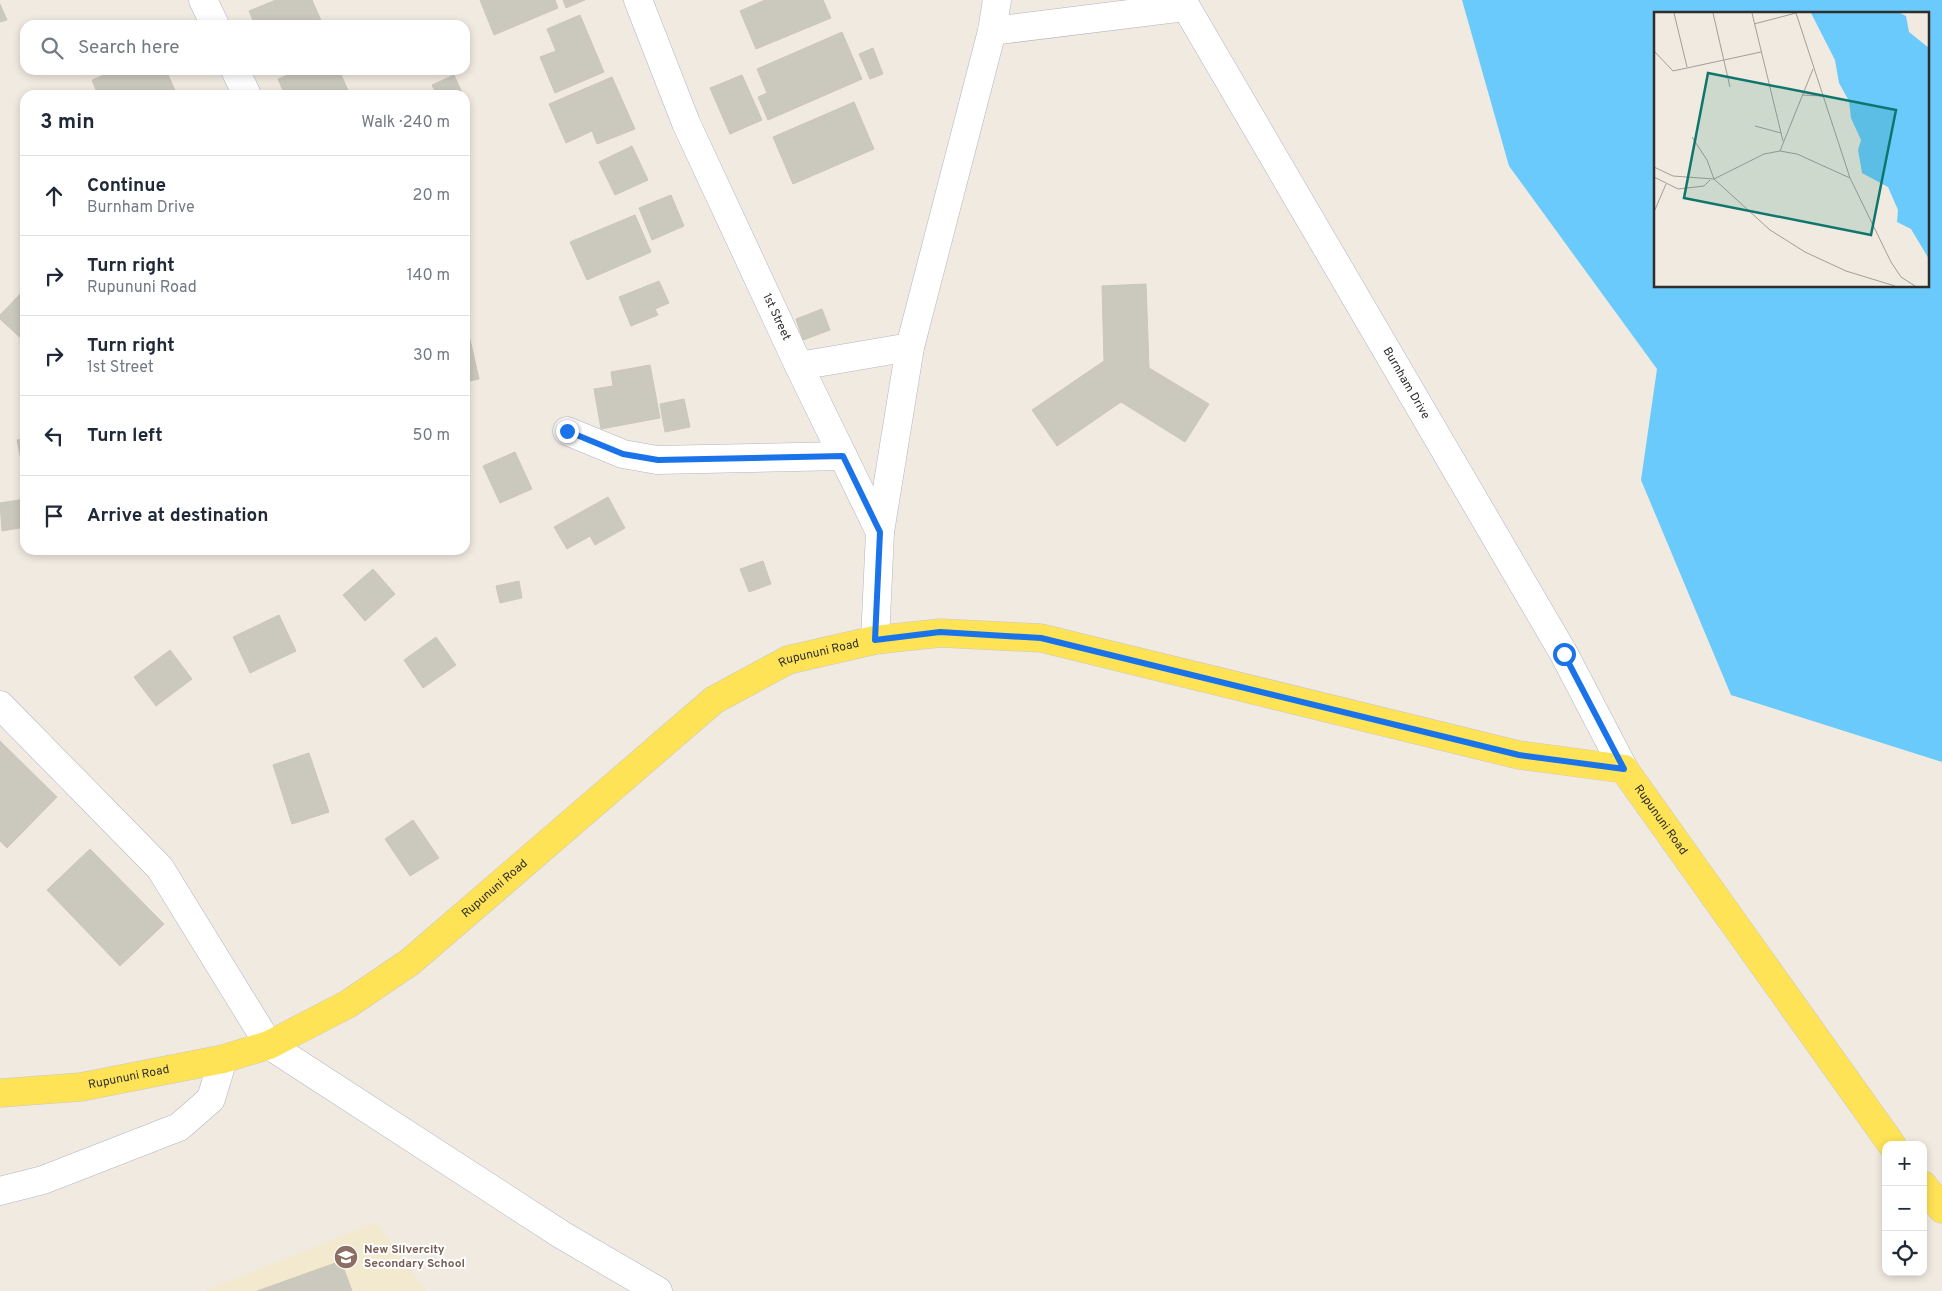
<!DOCTYPE html>
<meta charset="utf-8">
<style>
:root{--surface:#fff;--page:#f6f6f7;--text:#1f2937;--muted:#747a83;--line:#e0e1e3}
body{margin:0;font-family:Overpass,sans-serif;background:var(--page);color:var(--text)}
.controls{position:absolute;right:15px;bottom:15px;display:grid;overflow:hidden;border-radius:10px;box-shadow:0 2px 8px #0003}
.controls button{width:45px;height:45px;display:grid;place-items:center;padding:0;border:0;border-bottom:1px solid var(--line);background:var(--surface);color:var(--text);font:25px sans-serif}
.stop{position:absolute;width:15px;height:15px;margin:-11px;border:4px solid #1a73e8;border-radius:50%;background:#fff}
.stop.end{background:#1a73e8;border-color:#fff;box-shadow:0 1px 5px #0008}
.list{margin:0;padding:0;list-style:none}
h2{display:flex;justify-content:space-between;align-items:center;height:65px;margin:0;padding:0 20px;font-size:21px}
h2 small{font-size:16px;font-weight:400;color:var(--muted)}
.list li{display:grid;grid-template-columns:32px 1fr auto;gap:15px;align-items:center;box-sizing:border-box;height:80px;padding:0 20px;border-top:1px solid var(--line)}
.list b{display:block;font-size:19px;white-space:nowrap}
.list p{margin:0;font-size:16px;white-space:nowrap;color:var(--muted)}
.list em{font-size:16px;font-style:normal;color:var(--muted)}
.icon{flex:none;width:28px;height:28px;fill:none;stroke:currentColor;stroke-width:2;stroke-linecap:round;stroke-linejoin:round}
.map{position:relative;flex:none;width:1942px;height:1291px;overflow:hidden}
.search{position:absolute;background:var(--surface);box-shadow:0 2px 8px #0003;left:20px;top:20px;width:450px;height:55px;display:flex;align-items:center;gap:12px;box-sizing:border-box;padding:0 18px;border-radius:15px;color:var(--muted);font-size:19px}
.panel{position:absolute;background:var(--surface);box-shadow:0 2px 8px #0003;left:20px;top:90px;width:450px;height:465px;border-radius:15px}
.map>svg:first-child{display:block}
.education{fill:#f3e9ce}
.water{fill:#6acafb;fill-rule:evenodd}
.building{fill:#cbc8be;stroke:#ccc7b8}
.lines{fill:none;stroke-linecap:round;stroke-linejoin:round}
.minor-casing{stroke:#b3b5c2;stroke-width:29}
.major-casing{stroke:#c9c9c9;stroke-width:29}
.minor{stroke:#fff;stroke-width:28}
.major{stroke:#fee356;stroke-width:28}
.route{stroke:#1a73e8;stroke-width:6}
.labels{text-anchor:middle;dominant-baseline:central;stroke-width:4;stroke-linejoin:round;paint-order:stroke}
.street-label{font-size:12px;fill:#2e2e2e;stroke:#fff}
.education-label{font-size:12px;font-weight:bold;fill:#785e54;stroke:#fff;text-anchor:start}
.inset-road{fill:none;stroke:#a29f99;stroke-width:1}
.view{fill:#0f766e;fill-opacity:0.15;stroke:#0f766e;stroke-width:2.5}
.inset-edge{fill:none;stroke:#2e2e2e;stroke-width:2.5}
</style>
<div class="map">
<svg width="1942" height="1291" viewBox="0 0 1942 1291">
<rect width="100%" height="100%" fill="#f0eae0"/>
<polygon class="education" points="376,1222 426,1291 204,1291"/>
<path class="water" d="M1462,0H1942V762L1731,695L1641,480L1657,369L1509,166ZM1656,14H1928V286H1656Z"/>
<g class="building">
<polygon points="276,0 312,0 323,25 255,25 249,11"/>
<polygon points="480,0 555,0 558,8 494,35"/>
<polygon points="563,0 585,0 566,8"/>
<polygon points="765,0 823,0 831,18 756,49 740,11"/>
<polygon points="0,4 7,20 0,22"/>
<polygon points="580,15 604,72 555,93 540,57 556,51 547,29"/>
<polygon points="842,32 862,79 768,120 758,97 767,93 757,69"/>
<polygon points="873,48 883,74 870,79 859,54"/>
<polygon points="116,70 166,70 177,95 98,95 92,80"/>
<polygon points="300,70 339,70 350,95 285,95 278,79"/>
<polygon points="454,75 463,95 437,95 432,85"/>
<polygon points="742,75 762,120 730,134 710,88"/>
<polygon points="612,77 635,129 597,144 592,131 566,143 549,104"/>
<polygon points="854,102 874,149 793,184 773,137"/>
<polygon points="632,146 648,180 615,195 599,162"/>
<polygon points="671,195 684,226 652,240 639,208"/>
<polygon points="635,215 651,252 587,280 570,242"/>
<polygon points="659,281 669,303 655,309 658,315 631,326 619,297"/>
<polygon points="1146,284 1149,368 1209,404 1185,442 1121,402 1057,446 1032,410 1104,361 1102,286"/>
<polygon points="25,289 25,342 0,319 0,315"/>
<polygon points="822,309 830,330 803,340 796,319"/>
<polygon points="465,326 467,326 479,379 465,382"/>
<polygon points="650,365 660,418 601,429 594,389 613,386 611,372"/>
<polygon points="684,399 690,427 665,432 660,404"/>
<polygon points="25,439 25,470 23,470 17,440"/>
<polygon points="515,452 532,489 500,503 483,466"/>
<polygon points="608,497 625,528 595,545 590,536 567,549 554,527"/>
<polygon points="25,499 25,527 2,531 0,503"/>
<polygon points="763,561 771,584 749,592 740,569"/>
<polygon points="373,569 395,594 365,621 343,595"/>
<polygon points="519,581 522,598 500,603 496,586"/>
<polygon points="279,615 296,651 250,673 233,637"/>
<polygon points="436,637 456,665 423,688 404,660"/>
<polygon points="170,650 192,679 156,706 134,677"/>
<polygon points="0,741 57,797 7,848 0,841"/>
<polygon points="309,753 329,812 292,824 273,765"/>
<polygon points="413,820 439,858 410,876 385,839"/>
<polygon points="90,849 164,924 120,966 47,890"/>
<polygon points="341,1261 352,1291 257,1291"/>
</g>
<g class="lines">
<g class="minor-casing">
<g id="minor">
<polyline points="203,0 215,25"/>
<path id="s1" d="M638,0L686,123L799,366L880,532"/>
<path id="s2" d="M1182,0L1564,654L1624,769"/>
<polyline points="992,31 1185,7"/>
<polyline points="235,70 247,95"/>
<polyline points="799,366 910,347"/>
<polyline points="567,431 623,454 657,460 843,456"/>
<polyline points="875,640 880,532 910,347 992,31 997,0"/>
<polyline points="0,705 160,868 269,1045 562,1235 658,1291"/>
<polyline points="0,1191 43,1180 179,1127 211,1099 223,1059"/>
</g>
</g>
<g class="major-casing">
<g id="major">
<path id="s3" d="M0,1093L81,1087L223,1059L269,1045L348,1004L410,962L714,700L788,660L875,640L940,633L1041,638L1519,755L1624,769L1892,1145"/>
<polyline points="1923,1185 1942,1209"/>
</g>
</g>
<use href="#minor" class="minor"/>
<use href="#major" class="major"/>
</g>
<g class="lines">
<polyline class="route" points="567,431 623,454 658,460 843,456 880,532 875,640 940,632 1041,638 1519,755 1624,769 1564,654"/>
</g>
<defs>
<g id="school-disc" transform="scale(1.25)"><circle r="9.5" fill="#8d6e63" stroke="#fff"/><path d="M0-5L7-2L0 1L-7-2ZM-4 1L0 2.5L4 1V4Q0 6-4 4Z" fill="#fff"/></g>
</defs>
<g fill-rule="evenodd">
<use href="#school-disc" x="346" y="1257"/>
</g>
<g class="labels">
<g class="street-label">
<text stroke="none"><textPath href="#s1" startOffset="346">1st Street</textPath></text>
<text stroke="none"><textPath href="#s2" startOffset="444">Burnham Drive</textPath></text>
<text stroke="none"><textPath href="#s3" startOffset="955">Rupununi Road</textPath></text>
<text stroke="none"><textPath href="#s3" startOffset="1840">Rupununi Road</textPath></text>
<text stroke="none"><textPath href="#s3" startOffset="550">Rupununi Road</textPath></text>
<text stroke="none"><textPath href="#s3" startOffset="130">Rupununi Road</textPath></text>
</g>
<g class="education-label">
<text x="364" y="1250">New Silvercity<tspan x="364" dy="14">Secondary School</tspan></text>
</g>
</g>
<g transform="translate(1654 12)">
<rect width="275" height="275" fill="#f0eae0"/>
<path d="M157,1H246L252,4L255,20L275,36V247L257,217L243,210L244,198L234,175L208,161L204,138L207,128L197,106L195,89L185,71L181,48Z" fill="#6acafb"/>
<path class="inset-road" d="M20,1L33,55M59,1L76,75M98,1L129,129M142,1L196,166M100,12L142,1M0,39L19,59L107,40M149,83L168,84M101,114L127,121M38,125L53,148L60,167L116,218L151,240L192,259L241,274M126,139L159,57M0,155L19,164L60,167L110,142L126,139L143,142L196,166L237,250L247,265L261,274M0,165L24,177L50,174L56,168M0,200L12,172"/>
<path class="view" d="M54,61L242,98L217,223L30,186Z"/>
<rect width="275" height="275" class="inset-edge"/>
</g>
</svg>
<div class="controls">
<button>+</button>
<button>−</button>
<button><svg class="icon" aria-label="locate" viewBox="0 0 24 24"><circle cx="12" cy="12" r="6"/><path d="M12 2v4M12 18v4M2 12h4M18 12h4"/></svg></button>
</div>
<div class="stop" style="left:1564px;top:654px"></div>
<div class="stop end" style="left:567px;top:431px"></div>
<div class="search"><svg class="icon" aria-label="search" viewBox="0 0 24 24"><circle cx="10" cy="10" r="6"/><path d="M15 15l6 6"/></svg>Search here</div>
<section class="panel">
<h2>3 min<small>Walk · 240 m</small></h2>
<ul class="list">
<li><svg class="icon" aria-label="ahead" viewBox="0 0 24 24"><path d="M12 20V5M6 11l6-6 6 6"/></svg><div><b>Continue</b><p>Burnham Drive</p></div><em>20 m</em></li>
<li><svg class="icon" aria-label="right" viewBox="0 0 24 24"><path d="M7 20v-9h11M14 6l5 5-5 5"/></svg><div><b>Turn right</b><p>Rupununi Road</p></div><em>140 m</em></li>
<li><svg class="icon" aria-label="right" viewBox="0 0 24 24"><path d="M7 20v-9h11M14 6l5 5-5 5"/></svg><div><b>Turn right</b><p>1st Street</p></div><em>30 m</em></li>
<li><svg class="icon" aria-label="left" viewBox="0 0 24 24"><path d="M17 20v-9H6M10 6l-5 5 5 5"/></svg><div><b>Turn left</b></div><em>50 m</em></li>
<li><svg class="icon" aria-label="arrive" viewBox="0 0 24 24"><path d="M6 21V4h12l-3 4 3 4H6"/></svg><div><b>Arrive at destination</b></div></li>
</ul>
</section>
</div>
